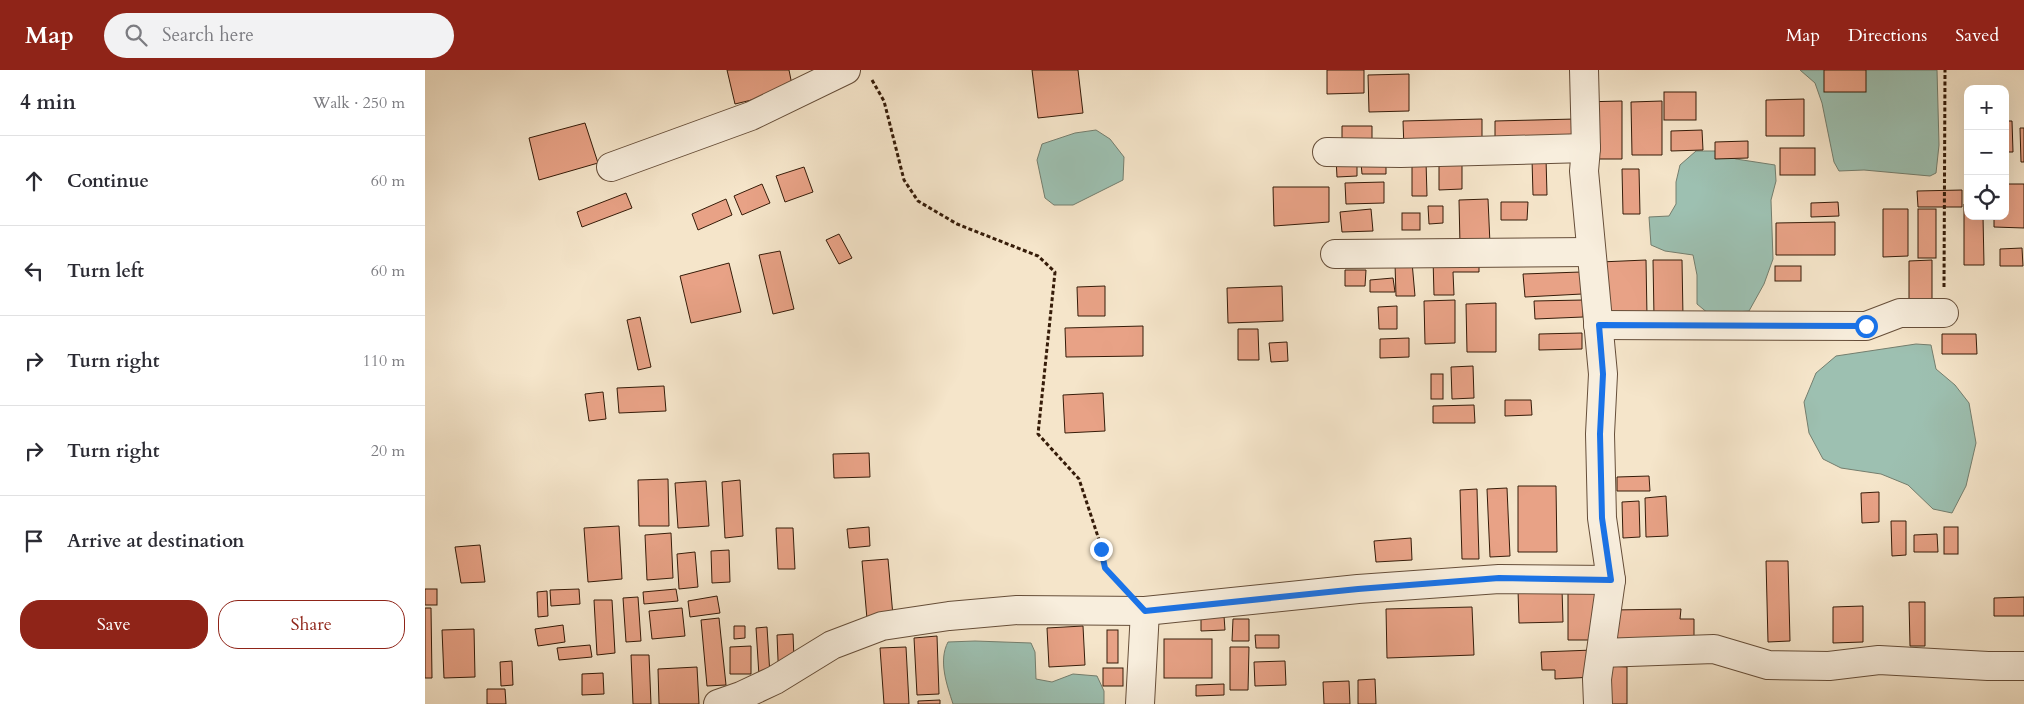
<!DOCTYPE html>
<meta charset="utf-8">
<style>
:root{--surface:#fff;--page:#f2f2f3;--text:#2b2b33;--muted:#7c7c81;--line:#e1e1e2;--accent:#8f2418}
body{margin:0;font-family:Cardo,serif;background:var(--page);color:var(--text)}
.controls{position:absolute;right:15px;top:15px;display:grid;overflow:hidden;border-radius:10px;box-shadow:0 5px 20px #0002}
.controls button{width:45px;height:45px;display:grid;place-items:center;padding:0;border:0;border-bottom:1px solid var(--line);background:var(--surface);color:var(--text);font:25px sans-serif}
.stop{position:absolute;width:15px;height:15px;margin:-11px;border:4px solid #1a73e8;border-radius:50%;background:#fff}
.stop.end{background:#1a73e8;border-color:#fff;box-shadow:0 1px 5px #0008}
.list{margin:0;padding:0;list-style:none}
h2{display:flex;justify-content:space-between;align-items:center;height:65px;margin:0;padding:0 20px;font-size:21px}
h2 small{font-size:16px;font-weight:400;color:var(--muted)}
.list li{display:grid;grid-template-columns:32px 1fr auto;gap:15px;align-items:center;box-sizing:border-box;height:90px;padding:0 20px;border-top:1px solid var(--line)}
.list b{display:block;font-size:19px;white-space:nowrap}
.list em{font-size:16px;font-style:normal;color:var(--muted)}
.actions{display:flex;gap:10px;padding:15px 20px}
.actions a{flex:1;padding:11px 0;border:1px solid var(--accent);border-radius:20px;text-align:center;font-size:18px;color:var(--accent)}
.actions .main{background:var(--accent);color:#fff}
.icon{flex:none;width:28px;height:28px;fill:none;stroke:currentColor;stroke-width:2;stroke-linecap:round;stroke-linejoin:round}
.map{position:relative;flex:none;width:1599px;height:634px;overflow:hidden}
header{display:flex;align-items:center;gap:30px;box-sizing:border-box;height:70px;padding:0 25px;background:var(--accent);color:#fff}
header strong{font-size:24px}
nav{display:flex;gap:28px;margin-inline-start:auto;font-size:18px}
.search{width:350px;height:45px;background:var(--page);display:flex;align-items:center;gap:12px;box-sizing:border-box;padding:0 18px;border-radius:28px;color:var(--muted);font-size:19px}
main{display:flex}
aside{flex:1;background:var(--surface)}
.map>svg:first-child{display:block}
.water{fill:#9dc0b1;stroke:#747e6e}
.building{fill:#e8a286;stroke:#361c09}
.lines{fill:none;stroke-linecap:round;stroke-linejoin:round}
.street-casing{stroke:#664e39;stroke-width:30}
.path{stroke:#361c09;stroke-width:3;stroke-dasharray:4 2.5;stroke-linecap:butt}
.street{stroke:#f8eedd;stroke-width:28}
.route{stroke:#1a73e8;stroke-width:6}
</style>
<header>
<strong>Map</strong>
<div class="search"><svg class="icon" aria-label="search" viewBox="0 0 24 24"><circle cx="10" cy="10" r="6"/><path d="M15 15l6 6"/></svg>Search here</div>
<nav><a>Map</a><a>Directions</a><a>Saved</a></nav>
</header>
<main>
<aside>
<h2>4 min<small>Walk · 250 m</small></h2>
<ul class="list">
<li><svg class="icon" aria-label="ahead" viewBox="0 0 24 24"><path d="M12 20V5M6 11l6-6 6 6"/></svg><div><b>Continue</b></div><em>60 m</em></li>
<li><svg class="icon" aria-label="left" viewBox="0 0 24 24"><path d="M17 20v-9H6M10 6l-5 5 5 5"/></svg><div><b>Turn left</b></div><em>60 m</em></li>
<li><svg class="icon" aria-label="right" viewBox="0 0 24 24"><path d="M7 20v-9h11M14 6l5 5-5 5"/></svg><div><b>Turn right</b></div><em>110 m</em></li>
<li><svg class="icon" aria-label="right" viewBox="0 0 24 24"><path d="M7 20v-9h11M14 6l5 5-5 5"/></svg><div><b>Turn right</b></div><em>20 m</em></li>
<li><svg class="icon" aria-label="arrive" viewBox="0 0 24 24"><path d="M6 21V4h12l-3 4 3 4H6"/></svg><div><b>Arrive at destination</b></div></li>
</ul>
<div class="actions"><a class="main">Save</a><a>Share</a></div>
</aside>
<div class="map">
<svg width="1599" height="634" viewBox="0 0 1599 634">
<rect width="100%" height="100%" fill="#f5e5ca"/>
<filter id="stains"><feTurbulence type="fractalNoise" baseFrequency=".004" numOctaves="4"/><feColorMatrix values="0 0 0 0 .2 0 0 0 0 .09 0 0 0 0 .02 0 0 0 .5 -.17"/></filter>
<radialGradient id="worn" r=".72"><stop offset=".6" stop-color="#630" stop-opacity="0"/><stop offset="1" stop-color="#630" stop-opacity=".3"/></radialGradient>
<g class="water">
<polygon points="1375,0 1512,0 1514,75 1511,103 1505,106 1439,100 1414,101 1409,92 1397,33 1390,13"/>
<polygon points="671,60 685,69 699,87 698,110 648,135 629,135 620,128 612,90 617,74 650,63"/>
<polygon points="1271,81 1290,81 1311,89 1350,95 1351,111 1346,130 1348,189 1339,214 1324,241 1284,244 1272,234 1272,205 1268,185 1240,181 1226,175 1224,147 1244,146 1251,134 1251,112 1255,95"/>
<polygon points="1491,274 1506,275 1511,299 1530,315 1544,333 1551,373 1541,416 1527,443 1508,439 1483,415 1456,404 1416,398 1398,389 1384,363 1379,332 1391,303 1411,286"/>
<path d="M550,571L606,573L610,582L611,609L627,612L648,604L672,606L679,621V634H528C522,615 513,591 523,572Z"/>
</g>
<g class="building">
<polygon points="302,0 364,0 368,20 310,34"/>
<polygon points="607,0 653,0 658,43 613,48"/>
<polygon points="902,0 939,0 939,23 902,24"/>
<rect x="1399" y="0" width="42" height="22"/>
<polygon points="984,4 984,41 944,42 943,5"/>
<rect x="1239" y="22" width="32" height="28"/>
<polygon points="1379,29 1379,66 1341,66 1341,30"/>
<polygon points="1197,31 1197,89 1156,89 1156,32"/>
<polygon points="1237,31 1237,85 1207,85 1206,32"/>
<polygon points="1057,49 1057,77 979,79 978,51"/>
<polygon points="1150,49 1151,74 1070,76 1070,51"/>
<polygon points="1580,51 1587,51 1588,82 1580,82"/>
<polygon points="160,53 173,93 114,110 104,68"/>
<polygon points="917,56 947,56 947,78 917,79"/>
<polygon points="1595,58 1599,58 1599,92 1596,92"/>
<polygon points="1277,60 1278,80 1246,81 1246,61"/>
<polygon points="1323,71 1323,88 1290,89 1290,72"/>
<rect x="1355" y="78" width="35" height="27"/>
<polygon points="911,88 932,88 932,106 912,107"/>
<polygon points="1121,88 1122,125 1108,125 1107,89"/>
<polygon points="1014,90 1037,90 1037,119 1014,120"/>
<polygon points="1001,91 1002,126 987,126 987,92"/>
<polygon points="936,93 961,93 961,104 937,104"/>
<polygon points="379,97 388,122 360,132 351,106"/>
<polygon points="1197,99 1214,99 1215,144 1198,144"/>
<polygon points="959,112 959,133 921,134 920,113"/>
<polygon points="337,114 345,133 317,145 309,126"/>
<polygon points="1580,114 1599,114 1599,158 1569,157 1569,146 1580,146"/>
<polygon points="848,117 904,117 904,152 849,156"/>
<polygon points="1537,120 1537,137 1493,137 1492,121"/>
<polygon points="201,123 207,138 157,157 152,142"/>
<polygon points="301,129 307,145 273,160 267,144"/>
<polygon points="1063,129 1065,174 1035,175 1034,130"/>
<polygon points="1076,132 1103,132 1102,150 1076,150"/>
<polygon points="1413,132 1414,146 1386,147 1386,133"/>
<polygon points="1539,134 1543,134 1543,146 1558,146 1559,195 1539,195"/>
<polygon points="1003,136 1018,136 1018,153 1004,154"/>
<polygon points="946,139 948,161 917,162 915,142"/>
<polygon points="1458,139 1483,139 1483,186 1458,187"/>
<rect x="1493" y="139" width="18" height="49"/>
<rect x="977" y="143" width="18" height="17"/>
<polygon points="1410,152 1410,185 1351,185 1351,153"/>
<polygon points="414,164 427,188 414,194 401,170"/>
<polygon points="1597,178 1598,196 1575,196 1575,179"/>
<polygon points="355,181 369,239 348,244 334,185"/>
<polygon points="1054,187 1054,202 1028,202 1029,225 1009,225 1008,188"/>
<polygon points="1221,190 1222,246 1176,248 1175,192"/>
<polygon points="1228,190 1257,190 1258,247 1229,247"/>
<polygon points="1507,190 1507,244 1484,244 1484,191"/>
<polygon points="987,192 990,226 971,226 970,194"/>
<polygon points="304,193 316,242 266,253 255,206"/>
<rect x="1350" y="196" width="26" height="15"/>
<polygon points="920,200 941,200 940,216 920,216"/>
<polygon points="1156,202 1157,224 1100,227 1098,204"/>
<polygon points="968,208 970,222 945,222 945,210"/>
<polygon points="680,216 680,246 653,246 652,217"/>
<polygon points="857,216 858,251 803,253 802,218"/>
<polygon points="1030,230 1030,273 1000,274 999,231"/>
<polygon points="1158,230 1158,247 1110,249 1109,231"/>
<polygon points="1071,233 1071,282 1042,282 1041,234"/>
<polygon points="972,236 972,259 954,259 953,237"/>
<polygon points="215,247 226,297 213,300 202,250"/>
<polygon points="718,256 718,286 641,287 640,258"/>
<polygon points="813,259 833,259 834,290 813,290"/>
<polygon points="1157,263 1157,279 1114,280 1114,264"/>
<polygon points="1517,264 1551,264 1552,284 1517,284"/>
<polygon points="984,268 984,287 955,288 955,269"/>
<polygon points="862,272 863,291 846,292 844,273"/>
<polygon points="1048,296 1049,328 1027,329 1026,297"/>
<rect x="1006" y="304" width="12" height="25"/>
<polygon points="239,316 241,341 194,343 192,318"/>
<polygon points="178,322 181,349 164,351 160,324"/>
<polygon points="678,323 680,361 640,363 638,325"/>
<polygon points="1080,330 1106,330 1107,345 1080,346"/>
<polygon points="1049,335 1050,353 1008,353 1008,336"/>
<polygon points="444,383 445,407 409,408 408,384"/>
<polygon points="1224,406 1225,421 1192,421 1192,407"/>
<polygon points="243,409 244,456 214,456 213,410"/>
<polygon points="315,410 318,466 300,468 297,412"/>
<polygon points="281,411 284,456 253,458 250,413"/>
<polygon points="1093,416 1131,416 1132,482 1093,482"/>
<polygon points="1082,418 1085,486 1065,487 1062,419"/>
<polygon points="1052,419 1054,489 1037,489 1035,420"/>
<polygon points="1454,422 1454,452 1437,453 1436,423"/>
<polygon points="1241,426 1243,466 1221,467 1220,428"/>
<polygon points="1214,431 1215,467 1198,468 1197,432"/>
<polygon points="1466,451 1481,451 1481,485 1467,486"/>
<polygon points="194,456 197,509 163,512 159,458"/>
<polygon points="444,457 445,476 424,478 422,459"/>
<rect x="1519" y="457" width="14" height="27"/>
<polygon points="351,458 368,458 370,499 353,499"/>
<polygon points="246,463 248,508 222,510 220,465"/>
<polygon points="1512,464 1513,482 1489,482 1489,465"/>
<polygon points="986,468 987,490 951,492 949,471"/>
<polygon points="55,475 60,512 36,513 30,477"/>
<polygon points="304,480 305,512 287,513 286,481"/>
<polygon points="270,482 273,517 254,519 252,484"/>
<polygon points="463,489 468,546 442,549 437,491"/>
<polygon points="1341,491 1363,491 1365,571 1343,572"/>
<rect x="0" y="519" width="12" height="16"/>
<polygon points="154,519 155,534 126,536 125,520"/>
<polygon points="251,519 253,531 219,534 218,522"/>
<polygon points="1137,519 1138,552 1094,553 1093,520"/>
<polygon points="122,521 123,546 113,547 112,522"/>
<polygon points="1171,522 1172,570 1143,570 1143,523"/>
<polygon points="292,526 295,543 265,547 263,531"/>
<polygon points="213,527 216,571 201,572 198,528"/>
<polygon points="1599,527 1599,546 1569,546 1569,528"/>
<polygon points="169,530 187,530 190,583 172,585"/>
<polygon points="1484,532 1500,532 1500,576 1485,576"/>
<polygon points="1438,536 1438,572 1408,573 1408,537"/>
<polygon points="1047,537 1049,585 962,588 961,539"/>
<polygon points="0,538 6,538 7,608 0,608"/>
<polygon points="257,538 260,566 227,569 224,541"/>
<polygon points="1256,539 1255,549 1269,549 1269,571 1187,572 1187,540"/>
<polygon points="776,546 799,546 800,560 776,561"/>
<polygon points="294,548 301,615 282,616 276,550"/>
<polygon points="808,549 824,549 824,571 807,571"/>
<polygon points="138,555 140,572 113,576 110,559"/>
<polygon points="309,556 320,556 320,568 309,569"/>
<polygon points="658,556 660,595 624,597 622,558"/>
<polygon points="342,557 345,605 334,606 331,558"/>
<polygon points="49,559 50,607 19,608 17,560"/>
<rect x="682" y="560" width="11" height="33"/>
<polygon points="368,564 370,613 354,614 352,565"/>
<polygon points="830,565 854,565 854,578 831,578"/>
<polygon points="512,566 514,624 492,625 489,568"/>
<rect x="739" y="569" width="48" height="39"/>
<polygon points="165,575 167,587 134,590 132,578"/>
<polygon points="326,576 326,604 305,604 305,577"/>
<polygon points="481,577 484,634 459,634 455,578"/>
<polygon points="805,577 824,577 823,620 805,620"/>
<polygon points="1168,580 1169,607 1130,609 1130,600 1117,600 1116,582"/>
<polygon points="206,585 224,585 226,634 208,634"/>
<polygon points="87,591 88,615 76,616 75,592"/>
<polygon points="860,591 861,615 830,616 829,592"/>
<polygon points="1184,596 1202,597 1202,634 1183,634"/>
<polygon points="272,597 274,634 234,634 233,599"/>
<rect x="678" y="598" width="20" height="18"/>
<polygon points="178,603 179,624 157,625 157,604"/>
<polygon points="950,609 951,634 933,634 933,610"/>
<polygon points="924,611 925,634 899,634 898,612"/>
<polygon points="799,614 799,625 771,626 771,615"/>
<polygon points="62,619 80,619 81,634 62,634"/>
<polygon points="515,630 515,634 493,634 493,631"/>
</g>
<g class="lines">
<g class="street-casing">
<g id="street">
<polyline points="1159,0 1161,78 1159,101 1178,304 1175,364 1177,448 1186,510 1172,609 1173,634"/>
<polyline points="902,82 976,83 1161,78"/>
<polyline points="186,97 326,46 421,0"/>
<polyline points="910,184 1165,182"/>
<polyline points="1173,255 1441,256 1475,243 1519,243"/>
<polyline points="1176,583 1289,579 1343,595 1404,596 1454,590 1563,596 1599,596"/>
<polyline points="293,634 316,626 350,610 407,575 457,556 524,546 592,540 720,541 933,519 1074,509 1186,510"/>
<polyline points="715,634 720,541"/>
</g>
</g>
<g class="path">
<polyline points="447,10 459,31 479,110 493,131 532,154 613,186 630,202 613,364 654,409 677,479 680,498 694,513"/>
<polyline points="1519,217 1520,0"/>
</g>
<use href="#street" class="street"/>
</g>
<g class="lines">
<polyline class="route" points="676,479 680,498 720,541 933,519 1074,508 1186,510 1177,448 1175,364 1178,304 1174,255 1441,256"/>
</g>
<rect width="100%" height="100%" filter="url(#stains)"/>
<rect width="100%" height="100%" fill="url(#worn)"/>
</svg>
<div class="controls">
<button>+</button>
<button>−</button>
<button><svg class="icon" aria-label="locate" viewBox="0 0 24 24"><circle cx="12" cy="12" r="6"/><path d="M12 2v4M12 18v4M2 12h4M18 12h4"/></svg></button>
</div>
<div class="stop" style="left:1441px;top:256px"></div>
<div class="stop end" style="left:676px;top:479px"></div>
</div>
</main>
